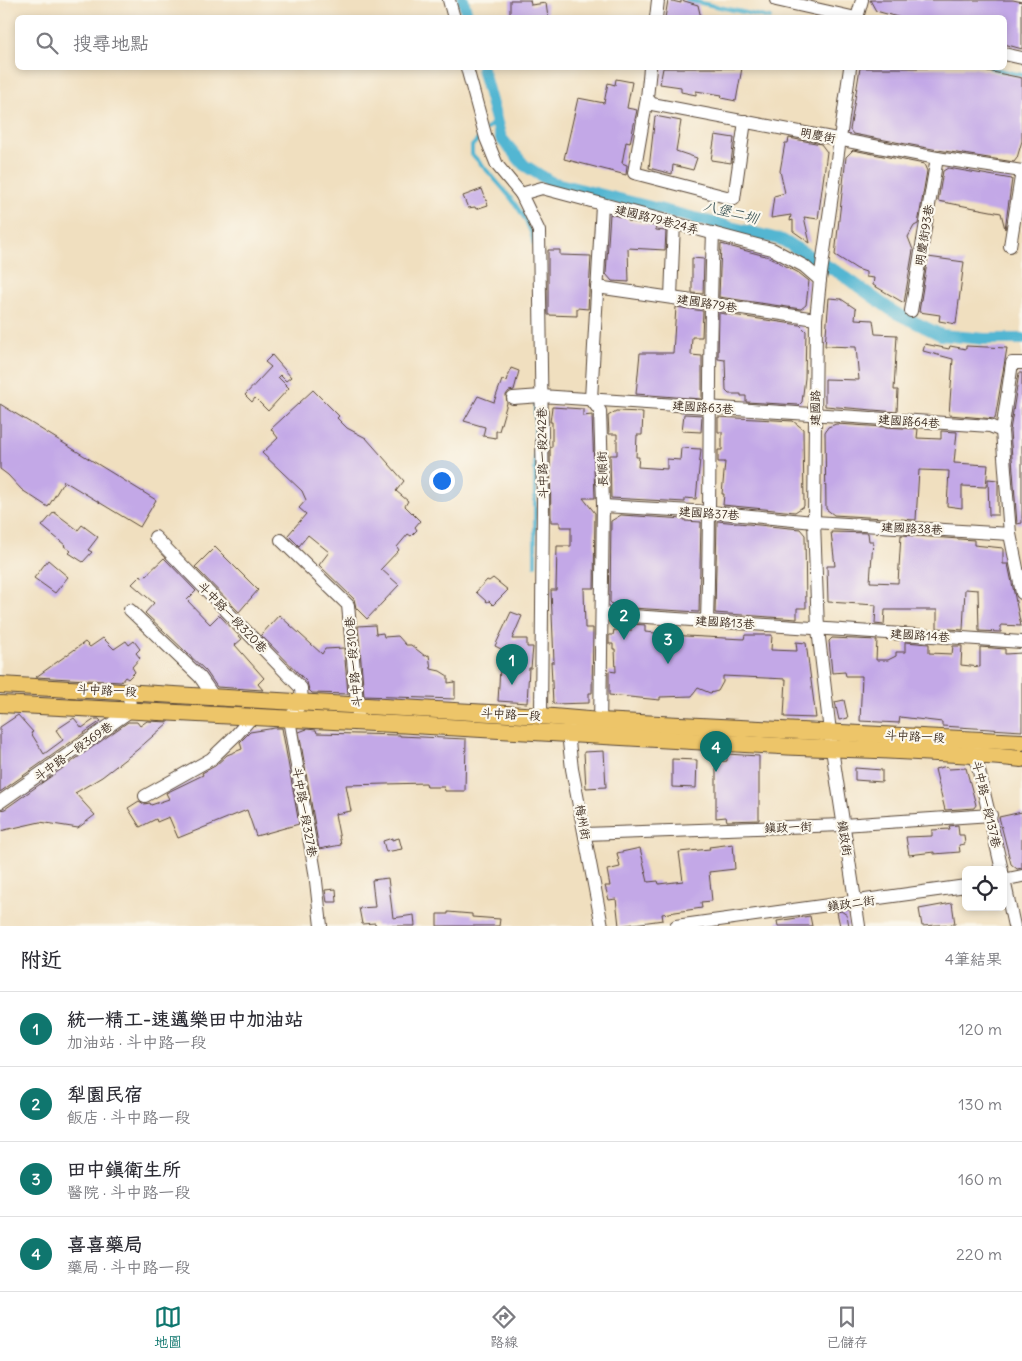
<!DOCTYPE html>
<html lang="zh-TW">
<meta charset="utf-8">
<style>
:root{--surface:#fff;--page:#f7f7f7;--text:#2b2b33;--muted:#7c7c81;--line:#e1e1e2;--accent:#0f766e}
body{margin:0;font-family:Delius,"LXGW WenKai TC",sans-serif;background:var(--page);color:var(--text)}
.controls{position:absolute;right:15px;bottom:15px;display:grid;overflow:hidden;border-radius:8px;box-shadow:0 2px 8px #0003}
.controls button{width:45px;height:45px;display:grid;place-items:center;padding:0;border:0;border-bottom:1px solid var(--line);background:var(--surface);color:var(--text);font:25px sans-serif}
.you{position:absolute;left:441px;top:480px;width:18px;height:18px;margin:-12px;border:4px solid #fff;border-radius:50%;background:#1a73e8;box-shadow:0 0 0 8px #1a73e833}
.badge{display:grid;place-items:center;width:32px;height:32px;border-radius:50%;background:var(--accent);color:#fff;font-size:16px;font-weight:700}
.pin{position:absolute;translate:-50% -41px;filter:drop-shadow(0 1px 2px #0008)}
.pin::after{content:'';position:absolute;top:26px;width:18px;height:15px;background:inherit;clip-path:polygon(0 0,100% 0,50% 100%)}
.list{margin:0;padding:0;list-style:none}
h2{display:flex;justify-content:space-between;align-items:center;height:65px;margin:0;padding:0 20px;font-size:21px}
h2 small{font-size:16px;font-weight:400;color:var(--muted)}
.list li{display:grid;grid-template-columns:32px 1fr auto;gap:15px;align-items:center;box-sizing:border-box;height:75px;padding:0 20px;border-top:1px solid var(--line)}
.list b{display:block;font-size:19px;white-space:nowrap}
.list p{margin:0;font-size:16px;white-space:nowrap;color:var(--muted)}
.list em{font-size:16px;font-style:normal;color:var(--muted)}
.icon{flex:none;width:28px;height:28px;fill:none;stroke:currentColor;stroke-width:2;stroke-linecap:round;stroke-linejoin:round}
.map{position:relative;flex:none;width:1022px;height:926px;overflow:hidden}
.search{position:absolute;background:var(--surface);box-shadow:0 2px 8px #0003;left:15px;right:15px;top:15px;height:55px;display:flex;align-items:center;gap:12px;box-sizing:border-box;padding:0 18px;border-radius:8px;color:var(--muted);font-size:19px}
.sheet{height:365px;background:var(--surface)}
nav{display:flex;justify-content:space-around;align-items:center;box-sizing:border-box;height:70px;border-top:1px solid var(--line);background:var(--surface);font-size:14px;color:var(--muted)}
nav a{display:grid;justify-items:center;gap:2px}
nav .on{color:var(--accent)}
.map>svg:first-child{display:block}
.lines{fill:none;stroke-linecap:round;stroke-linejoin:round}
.stream{stroke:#53b6d2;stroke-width:4}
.canal{stroke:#53b6d2;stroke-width:12}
.building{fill:#c3a8e7}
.minor-casing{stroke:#564536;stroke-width:14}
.major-casing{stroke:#564536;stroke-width:18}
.minor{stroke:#fff;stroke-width:12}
.major{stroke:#edc569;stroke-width:16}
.labels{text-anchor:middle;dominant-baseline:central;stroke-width:4.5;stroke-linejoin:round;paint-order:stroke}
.street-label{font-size:12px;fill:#3b2a1e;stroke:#fbf7ec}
.water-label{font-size:14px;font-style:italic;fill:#435b5d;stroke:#fbf7ec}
</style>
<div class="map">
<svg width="1022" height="926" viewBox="0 0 1022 926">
<rect width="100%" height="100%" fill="#fbf7ec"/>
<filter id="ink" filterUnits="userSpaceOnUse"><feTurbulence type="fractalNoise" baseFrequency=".02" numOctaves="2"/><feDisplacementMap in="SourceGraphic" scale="10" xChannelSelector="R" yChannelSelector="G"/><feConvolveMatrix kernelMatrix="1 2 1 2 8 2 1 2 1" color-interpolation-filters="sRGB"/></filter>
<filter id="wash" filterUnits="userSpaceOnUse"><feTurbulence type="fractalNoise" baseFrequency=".0096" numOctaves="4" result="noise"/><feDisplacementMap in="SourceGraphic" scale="20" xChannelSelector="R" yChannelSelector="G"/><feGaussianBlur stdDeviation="1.12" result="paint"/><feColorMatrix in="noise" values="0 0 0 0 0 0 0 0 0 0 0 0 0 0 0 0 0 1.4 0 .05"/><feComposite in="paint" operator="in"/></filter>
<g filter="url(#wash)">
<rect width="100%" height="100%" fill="#f0dfbf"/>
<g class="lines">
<g class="stream">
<polyline points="687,0 770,18"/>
<polyline points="991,68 1022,75"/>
<polyline points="487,129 496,120"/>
<path d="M482,135L472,146V154C491,176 531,214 533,243"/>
<polyline points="535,400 535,565"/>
</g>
<g class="canal">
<polyline points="463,0 468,18"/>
<polyline points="482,68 501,138 524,165 551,182 782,240 841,274 894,312 941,335 984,339 1022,339"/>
</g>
</g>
<g id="blocks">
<g class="building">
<polygon points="510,0 530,0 531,5 546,3 548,18 513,18 510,16"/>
<polygon points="668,0 681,3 681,0 698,5 701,18 665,18"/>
<polygon points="870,0 1013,0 1022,2 1022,49 1004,44 1004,18 901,18 876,11"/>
<polygon points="663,68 742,68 736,101 721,98 722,95 696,91 696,95 681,92 681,87 660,84"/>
<polygon points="860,68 973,68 1022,78 1022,141 1017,158 1014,162 938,150 853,134 850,130"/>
<polygon points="616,79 632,82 627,108 637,110 630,143 626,142 622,163 627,165 626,175 564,159 578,98 604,103 608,83 615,85"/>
<polygon points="655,116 681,121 676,151 697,158 693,170 673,165 672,174 649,168"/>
<polygon points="715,135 734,138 731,163 711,160"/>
<polygon points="789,138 821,144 827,152 818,219 804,217 810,243 793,231 793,220 790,221 791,215 771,218 774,196 785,193 780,171 785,143 788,143"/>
<polygon points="853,150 924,164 927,171 918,224 914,226 908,237 913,250 904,303 873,285 874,278 866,277 866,272 857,269 835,255 846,157"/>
<polygon points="948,168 1012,179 1005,229 1001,213 938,201 943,171"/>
<polygon points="482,189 488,205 476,209 475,207 468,208 463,196"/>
<polygon points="610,214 628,219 628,221 655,226 656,230 666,231 665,250 628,248 629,282 612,281 606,274"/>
<polygon points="721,244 769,257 799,273 809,281 806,305 801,309 719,297"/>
<polygon points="548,250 560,250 560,255 591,256 588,309 577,308 577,316 548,315"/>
<polygon points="928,257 964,262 956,324 939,321 940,315 919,312"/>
<polygon points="692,258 704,259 703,294 692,293"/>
<polygon points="829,298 841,299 856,309 855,319 873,320 875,334 897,335 894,390 898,390 897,412 825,406 825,379 859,380 856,347 825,346"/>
<polygon points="676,307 703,311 702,337 692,337 691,355 702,356 702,399 636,394 640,353 673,353"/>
<polygon points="719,313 800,325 806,331 805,378 802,402 799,405 746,402 746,396 741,396 741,394 729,394 726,391 725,360 718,359"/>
<polygon points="925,344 949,349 950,346 966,349 966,346 1007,348 995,419 949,415 953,359 923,351"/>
<polygon points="272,355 291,377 286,381 280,375 278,377 289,388 268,411 255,398 252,402 245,395 271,367 265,362"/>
<polygon points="511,368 519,371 514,390 509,391 506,395 507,403 499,431 496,431 496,438 483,436 485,427 464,421 478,396 494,402 502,380 507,381"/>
<polygon points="1019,373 1022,373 1022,523 1017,524 1010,431"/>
<polygon points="313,390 339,416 337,418 347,428 366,438 404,481 396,491 408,501 405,506 420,521 415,527 417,530 411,536 408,534 397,547 399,550 381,569 399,585 367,619 356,608 354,599 319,565 329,552 308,535 299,546 288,535 306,514 299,508 306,500 302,491 262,453 278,438 271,429"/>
<polygon points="0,404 156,500 140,527 64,481 48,507 22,490 8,475 0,469"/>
<polygon points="552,407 583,409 583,416 592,415 595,498 583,498 595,513 594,588 584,588 585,628 593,628 592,693 589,693 589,703 553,704 551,662 554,662 551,590 556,590 557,546 571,546 571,527 560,527 560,522 551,522 550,447 552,447 552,422 550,422"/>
<polygon points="616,411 643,412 642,435 637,435 636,457 639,457 638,467 667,469 667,459 680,460 681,448 701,449 696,499 685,498 685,502 611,498 610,455 617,455 617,434 609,434 608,416"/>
<polygon points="684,414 702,415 701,432 682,431"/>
<polygon points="718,417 793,421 803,429 804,506 795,512 723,505 724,494 722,494 725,462 718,462 718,450 722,450 722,432 718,432"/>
<polygon points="836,424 918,429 917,438 941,439 941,431 957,432 954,463 988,465 986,487 962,486 962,508 947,506 949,471 919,470 916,520 834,515 826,509 825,432 828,427"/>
<polygon points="988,479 998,480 998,515 989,515"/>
<polygon points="54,512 78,530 82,525 98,537 88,550 92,552 83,562 69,553 71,551 64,546 65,545 42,526"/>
<polygon points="621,515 685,519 685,521 701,522 699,612 615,607 610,602 611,521"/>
<polygon points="717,521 800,529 805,535 806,608 797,608 797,619 715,613"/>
<polygon points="831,532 868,533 869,541 873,541 870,582 898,583 901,535 974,540 974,545 1003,548 1003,564 1008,564 1021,626 1001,625 1001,632 979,631 978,590 965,589 963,630 937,628 937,610 885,610 884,625 875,624 876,605 828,602 827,566 835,566"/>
<polygon points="215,547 258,590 239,612 195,567"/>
<polygon points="164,558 196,591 187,600 210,624 219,615 242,639 235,645 264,678 258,684 263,690 217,687 206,671 145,613 154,603 132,584 141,575 143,578"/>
<polygon points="48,560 68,577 55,593 34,578"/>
<polygon points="493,578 508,590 493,605 489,601 487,602 476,592 487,580 489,581"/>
<polygon points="511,612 522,616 512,639 527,639 527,647 533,647 531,668 529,668 527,703 498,701 500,668 506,667 507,652 495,646"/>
<polygon points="279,615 322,654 325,649 344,648 348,694 312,693 309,690 307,682 261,635"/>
<polygon points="631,624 645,625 645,632 686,636 744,639 745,635 772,635 771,650 797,651 796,642 806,643 816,718 784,717 786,679 723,676 723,682 718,691 710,693 698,688 692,696 660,697 660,700 609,695 609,671 616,672 615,649 613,649 613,644 609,644 609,635 613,635 614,630 631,631"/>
<polygon points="375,625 376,634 383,633 384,637 398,636 406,645 411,645 425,656 429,655 431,669 440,671 448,676 448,683 455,682 455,699 364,696 358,626"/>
<polygon points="103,638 114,649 126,641 129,645 134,641 140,649 136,653 140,658 132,667 135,672 128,679 125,677 121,682 36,677 85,642 90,647"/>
<polygon points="832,638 877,640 876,660 888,660 896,656 896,652 905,652 905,642 929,644 929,653 952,654 953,646 962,646 961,665 980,667 980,647 1005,649 1005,654 1022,653 1022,731 942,726 942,722 900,717 899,723 860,721 862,676 846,676 845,672 832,673 829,641"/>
<polygon points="844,700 848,718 839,720 835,702"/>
<polygon points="18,715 33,732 31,733 44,754 63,740 56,730 74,718 82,728 95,719 99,719 101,721 0,792 0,727"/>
<polygon points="147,721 169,722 137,750 102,777 75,793 95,815 78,828 40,822 0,831 0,810 5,809 128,722 137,722 140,726"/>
<polygon points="275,728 282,728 299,824 256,836 247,810 178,838 169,817 157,822 156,819 140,827 128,808 139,801 144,804 150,803 151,805 169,799 166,793 203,775 202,773 215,766 227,755 242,749 240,742 250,732"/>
<polygon points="307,729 316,730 317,733 400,735 400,736 466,739 465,791 445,791 444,787 427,787 426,783 346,785 351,811 335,814 341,845 319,849 299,732"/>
<polygon points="604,751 606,787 586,788 584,752"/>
<polygon points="727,754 759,756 759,820 727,821 726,817 716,818 716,762 727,761"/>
<polygon points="672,759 697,760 696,788 672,787"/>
<polygon points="947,766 949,769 966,768 976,805 974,808 945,810 935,769"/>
<polygon points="855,768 882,770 882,782 855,780"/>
<polygon points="1022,812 1022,868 1017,869 1011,864 999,817"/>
<polygon points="958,825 959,835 964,835 965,844 959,845 960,852 934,854 934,852 909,855 906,837 932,836 932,830 950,829 949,826"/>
<polygon points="392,838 392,840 399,838 402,849 386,852 383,841"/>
<polygon points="733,844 735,869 709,872 712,901 701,902 702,908 662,914 663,920 619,926 616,899 609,900 605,886 610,886 607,870 620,867 617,853 640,848 648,882 658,881 659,884 683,881 679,852 710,849 709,847"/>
<polygon points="388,878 393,918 414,915 415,926 376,926 375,923 362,924 359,908 375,907 372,880"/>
<polygon points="336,889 337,902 327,902 325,890"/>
<polygon points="952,903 955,924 922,926 919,909"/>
<polygon points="841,911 847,915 849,926 840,926 837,912"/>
<polygon points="448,912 472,914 472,917 500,919 499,926 437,926 437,914 448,914"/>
<polygon points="810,916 812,926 778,926 777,921"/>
</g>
</g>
</g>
<g filter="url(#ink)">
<use href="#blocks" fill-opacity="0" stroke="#564536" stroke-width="1"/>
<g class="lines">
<g class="minor-casing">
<g id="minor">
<polyline points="449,0 454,18"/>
<polyline points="776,0 856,18"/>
<polyline points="656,18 658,0"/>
<polyline points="857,18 862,0"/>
<polyline points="1004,54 1022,58"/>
<polyline points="467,68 486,138 497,165 521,194 542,188 772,249 804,266 820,280"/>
<polyline points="650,68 647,98 652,104 937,158 1022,171"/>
<polyline points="850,68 820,280 816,319 814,522 818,629 832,749 859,926"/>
<polyline points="647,98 634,173 734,199 745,121"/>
<polyline points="521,194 539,231 543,501 541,716"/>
<polyline points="1010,246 1022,171"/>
<polyline points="597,287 816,319"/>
<polyline points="671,297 674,222"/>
<polyline points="911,311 937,158"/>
<polyline points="1022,363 1012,363 1002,431 1010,534 1022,593"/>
<polyline points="513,398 541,396 990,426 1002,431"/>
<polyline points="603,506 710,512 814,522 1010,534"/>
<polyline points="155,537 301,688 302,702 289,719 315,872 321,926"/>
<polyline points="281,540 348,605 358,714"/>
<polyline points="130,610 200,677 214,697"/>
<polyline points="602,614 1022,642"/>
<path d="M707,621C711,492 708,362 713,233"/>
<polyline points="569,727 568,733 572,769 602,926"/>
<polyline points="600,728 603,503 600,411 591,399 602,205"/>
<polyline points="975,748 975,754 1002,870"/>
<polyline points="145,796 211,759 236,735 252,717"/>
<polyline points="0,802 130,711 129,692"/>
<polyline points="585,834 843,825 991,815"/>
<polyline points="1003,875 1014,926"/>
<polyline points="1003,880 1022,876"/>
<polyline points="676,926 966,886"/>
</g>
</g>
<g class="major-casing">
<g id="major">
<polyline points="0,685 541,716 600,721 1022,742"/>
<path d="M0,704C248,716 497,729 745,744C837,750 930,750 1022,759"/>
</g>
</g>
<use href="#minor" class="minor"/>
<use href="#major" class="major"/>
</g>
</g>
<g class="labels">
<g class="street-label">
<text transform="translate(818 135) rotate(11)">明慶街</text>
<text transform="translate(657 219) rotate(14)">建國路79巷24弄</text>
<text transform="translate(924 235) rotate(-81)">明慶街93巷</text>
<text transform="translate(707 303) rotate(9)">建國路79巷</text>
<text transform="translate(703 407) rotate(4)">建國路63巷</text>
<text transform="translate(815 408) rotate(-89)">建國路</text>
<text transform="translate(909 421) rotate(4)">建國路64巷</text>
<text transform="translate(542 453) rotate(-91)">斗中路一段242巷</text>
<text transform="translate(602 469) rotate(-92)">長順街</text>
<text transform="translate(709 513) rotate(4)">建國路37巷</text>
<text transform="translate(912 528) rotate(3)">建國路38巷</text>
<text transform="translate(233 617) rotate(46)">斗中路一段320巷</text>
<text transform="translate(725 622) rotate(4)">建國路13巷</text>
<text transform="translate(920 635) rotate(4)">建國路14巷</text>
<text transform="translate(353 662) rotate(-95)">斗中路一段310巷</text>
<text transform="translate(107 690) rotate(3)">斗中路一段</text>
<text transform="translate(511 714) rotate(3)">斗中路一段</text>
<text transform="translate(915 736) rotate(3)">斗中路一段</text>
<text transform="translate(73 751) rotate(-35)">斗中路一段369巷</text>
<text transform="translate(987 804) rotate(77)">斗中路一段137巷</text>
<text transform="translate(305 812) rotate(80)">斗中路一段327巷</text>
<text transform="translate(583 822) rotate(79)">梅州街</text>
<text transform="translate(788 827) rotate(-2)">鎮政一街</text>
<text transform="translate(845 838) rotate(81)">鎮政街</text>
<text transform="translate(851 903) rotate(-8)">鎮政二街</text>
</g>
<g class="water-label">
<text transform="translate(731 212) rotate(14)">八堡二圳</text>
</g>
</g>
</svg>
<div class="controls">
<button><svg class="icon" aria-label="locate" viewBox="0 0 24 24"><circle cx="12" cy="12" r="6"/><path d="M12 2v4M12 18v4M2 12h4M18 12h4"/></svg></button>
</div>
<div class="you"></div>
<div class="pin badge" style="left:512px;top:685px">1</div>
<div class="pin badge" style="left:624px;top:640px">2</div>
<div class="pin badge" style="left:668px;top:664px">3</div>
<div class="pin badge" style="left:716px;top:772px">4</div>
<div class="search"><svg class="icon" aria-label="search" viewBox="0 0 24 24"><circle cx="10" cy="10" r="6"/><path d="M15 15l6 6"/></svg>搜尋地點</div>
</div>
<section class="sheet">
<h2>附近<small>4筆結果</small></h2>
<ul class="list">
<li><span class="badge">1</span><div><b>統一精工-速邁樂田中加油站</b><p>加油站 · 斗中路一段</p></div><em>120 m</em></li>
<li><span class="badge">2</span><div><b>犁園民宿</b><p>飯店 · 斗中路一段</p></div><em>130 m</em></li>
<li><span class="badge">3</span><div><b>田中鎮衛生所</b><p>醫院 · 斗中路一段</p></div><em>160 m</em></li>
<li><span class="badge">4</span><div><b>喜喜藥局</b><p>藥局 · 斗中路一段</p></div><em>220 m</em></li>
</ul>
</section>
<nav>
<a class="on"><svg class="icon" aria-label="map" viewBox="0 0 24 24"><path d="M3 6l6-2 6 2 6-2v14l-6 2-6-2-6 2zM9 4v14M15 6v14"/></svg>地圖</a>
<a><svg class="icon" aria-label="directions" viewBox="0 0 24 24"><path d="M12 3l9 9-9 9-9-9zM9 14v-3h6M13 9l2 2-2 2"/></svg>路線</a>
<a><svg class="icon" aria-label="saved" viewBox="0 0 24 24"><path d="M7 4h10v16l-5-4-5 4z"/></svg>已儲存</a>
</nav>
